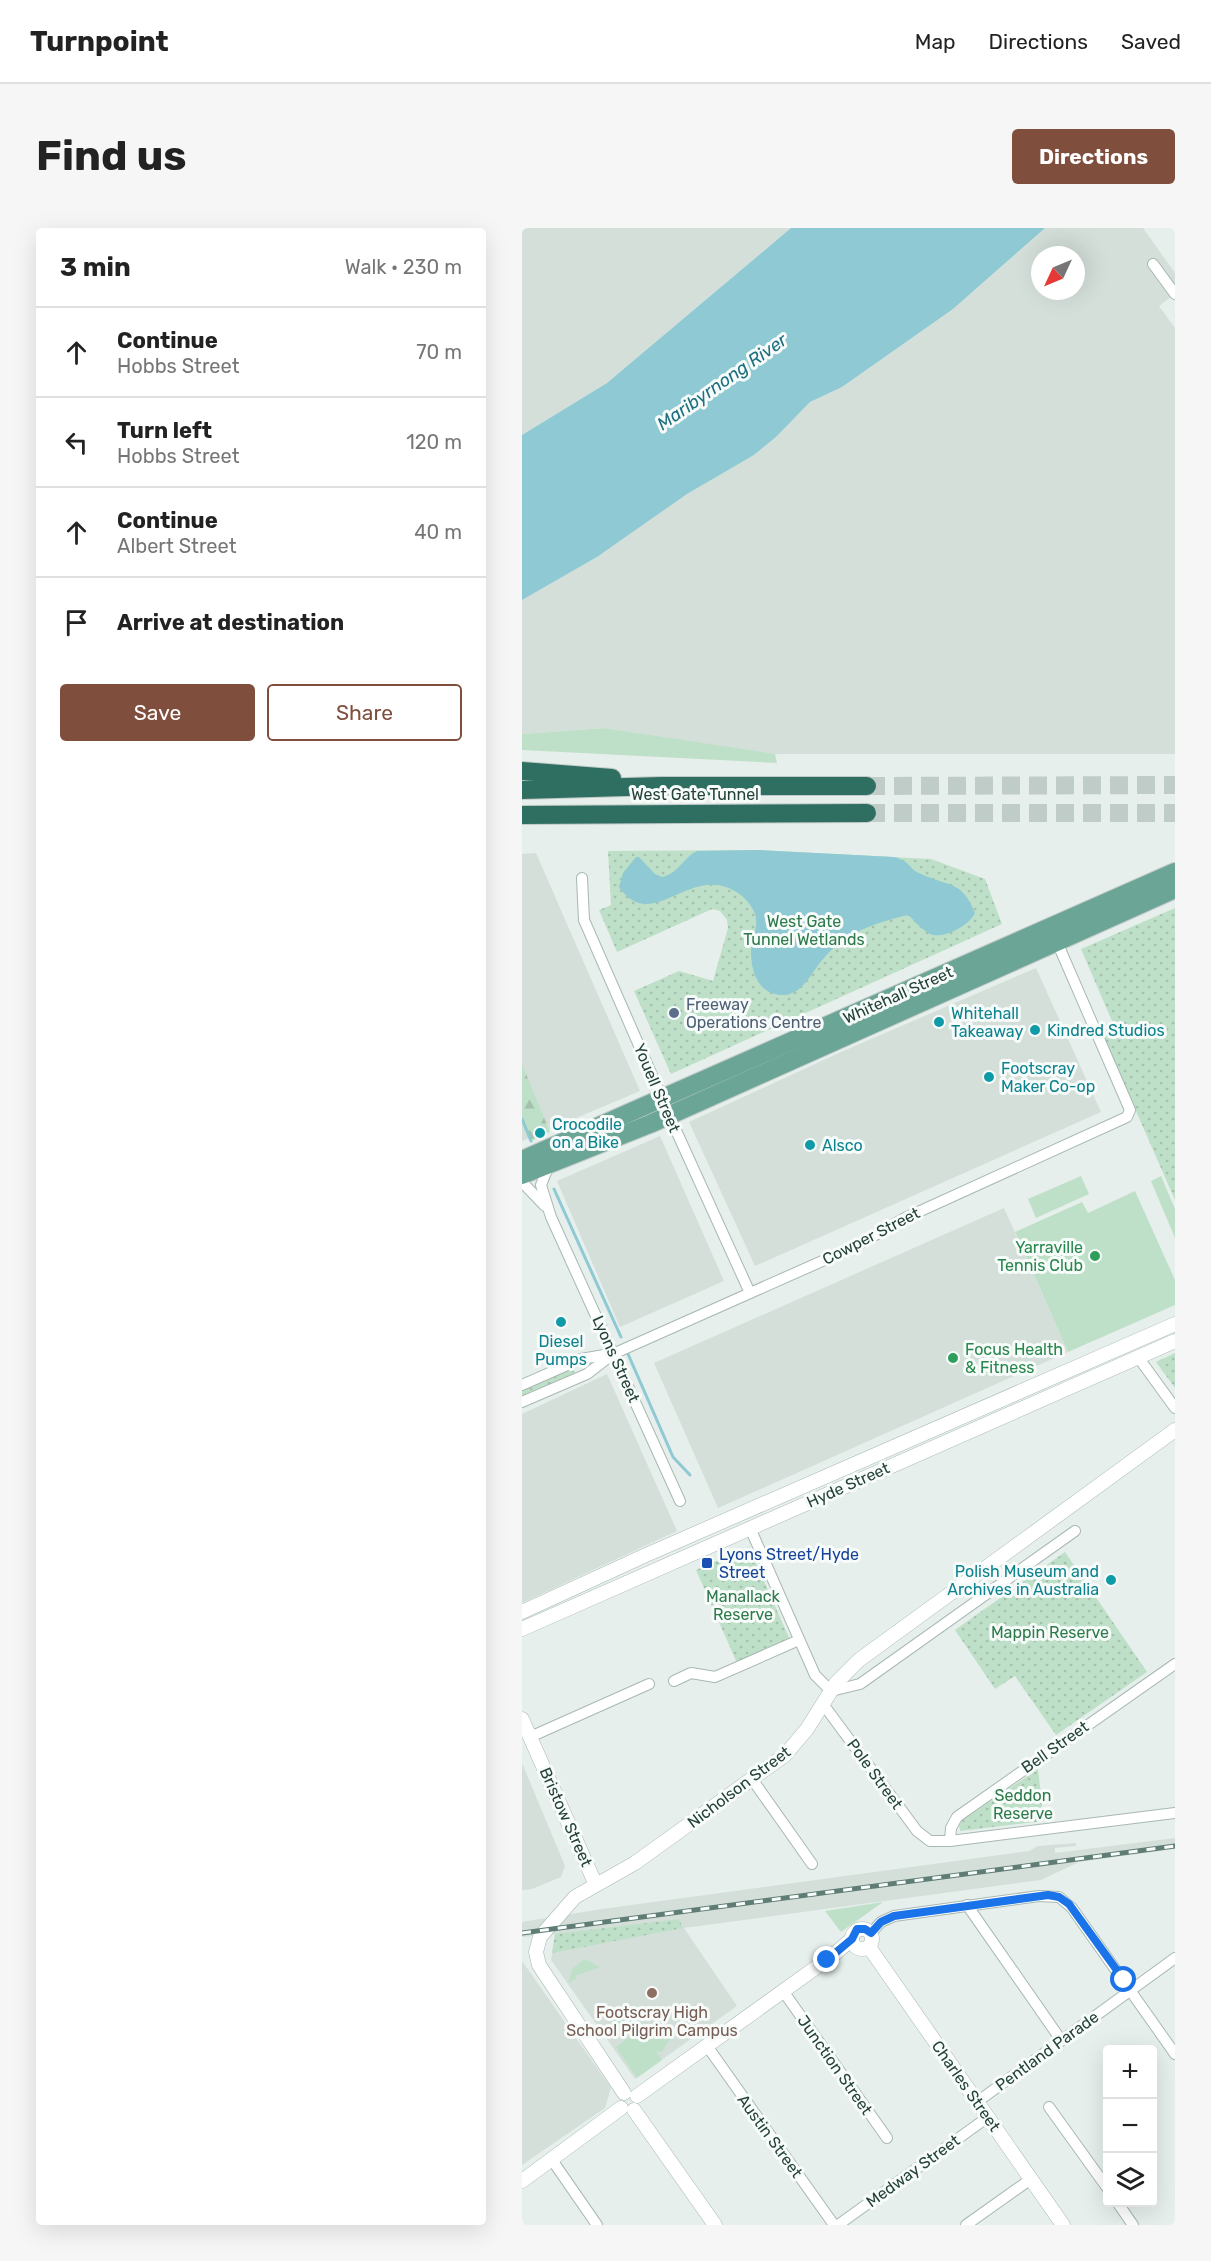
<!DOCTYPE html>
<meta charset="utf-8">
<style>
:root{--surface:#fff;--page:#f6f6f6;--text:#222;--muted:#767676;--line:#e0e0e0;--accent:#804e3d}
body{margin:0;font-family:Rubik,sans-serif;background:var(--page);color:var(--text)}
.controls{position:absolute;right:18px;bottom:18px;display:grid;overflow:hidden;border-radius:6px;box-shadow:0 6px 24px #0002}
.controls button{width:54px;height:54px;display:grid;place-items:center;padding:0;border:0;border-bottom:2px solid var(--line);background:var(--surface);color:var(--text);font:30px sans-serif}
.compass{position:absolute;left:509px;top:18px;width:54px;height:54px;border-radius:50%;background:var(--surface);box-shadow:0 6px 24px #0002;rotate:226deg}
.stop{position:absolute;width:18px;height:18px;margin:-14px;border:4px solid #1a73e8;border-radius:50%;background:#fff}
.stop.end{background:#1a73e8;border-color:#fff;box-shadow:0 2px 6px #0008}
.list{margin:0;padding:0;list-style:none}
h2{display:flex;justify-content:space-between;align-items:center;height:78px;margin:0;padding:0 24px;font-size:26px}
h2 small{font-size:20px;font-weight:400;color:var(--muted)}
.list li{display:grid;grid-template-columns:39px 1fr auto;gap:18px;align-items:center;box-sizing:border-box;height:90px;padding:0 24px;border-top:2px solid var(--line)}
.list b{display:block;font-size:22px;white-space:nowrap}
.list p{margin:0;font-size:20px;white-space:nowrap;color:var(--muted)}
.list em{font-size:20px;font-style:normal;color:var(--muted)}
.actions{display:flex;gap:12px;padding:18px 24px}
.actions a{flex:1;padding:14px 0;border:2px solid var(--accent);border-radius:6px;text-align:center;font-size:21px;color:var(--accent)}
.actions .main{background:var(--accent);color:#fff}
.icon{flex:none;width:33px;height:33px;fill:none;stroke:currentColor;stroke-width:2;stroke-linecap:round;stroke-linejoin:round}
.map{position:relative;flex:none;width:653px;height:1997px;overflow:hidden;border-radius:6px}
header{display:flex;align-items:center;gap:36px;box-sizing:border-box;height:84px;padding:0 30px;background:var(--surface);border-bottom:2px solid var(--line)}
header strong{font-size:28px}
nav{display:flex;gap:33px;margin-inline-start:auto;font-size:21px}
.intro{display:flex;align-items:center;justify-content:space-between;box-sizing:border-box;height:144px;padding:0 36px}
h1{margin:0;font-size:42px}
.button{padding:15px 27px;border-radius:6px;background:var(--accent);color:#fff;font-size:21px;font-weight:700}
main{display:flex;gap:36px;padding:0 36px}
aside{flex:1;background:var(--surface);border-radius:6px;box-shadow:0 6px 24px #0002}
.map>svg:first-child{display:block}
.built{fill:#d4dfda;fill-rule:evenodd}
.grass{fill:#bfe0c8}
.forest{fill:url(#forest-firs)}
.park{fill:url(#park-dots)}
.water{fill:#8ec9d4}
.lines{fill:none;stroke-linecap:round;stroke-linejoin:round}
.stream{stroke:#8ec9d4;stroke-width:3}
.motorway-tunnel{stroke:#bfccc8;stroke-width:18;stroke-dasharray:18 9;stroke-linecap:butt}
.minor-casing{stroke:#a8b8b2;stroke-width:12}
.tertiary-casing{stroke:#a8b8b2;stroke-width:15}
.primary-casing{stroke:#c2cac8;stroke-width:20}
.motorway-casing{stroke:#c2cac8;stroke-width:20}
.minor{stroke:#fff;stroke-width:10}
.tertiary{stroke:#fff;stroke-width:14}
.primary{stroke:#6aa596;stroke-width:18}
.motorway{stroke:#2f6f62;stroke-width:18}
.rail-casing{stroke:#5f7d75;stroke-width:5}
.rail{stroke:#f7fbf9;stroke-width:3;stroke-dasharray:9;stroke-linecap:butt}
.route{stroke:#1a73e8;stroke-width:8}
.service-dot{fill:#5c6f8a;stroke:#f7fbf9;stroke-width:2}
.culture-dot{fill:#0f9aa8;stroke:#f7fbf9;stroke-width:2}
.leisure-dot{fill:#2e9e5b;stroke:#f7fbf9;stroke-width:2}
.transit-dot{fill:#1a4fb4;stroke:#f7fbf9;stroke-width:2}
.education-dot{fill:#8d6e63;stroke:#f7fbf9;stroke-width:2}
.labels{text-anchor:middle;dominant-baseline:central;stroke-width:6;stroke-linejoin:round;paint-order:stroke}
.street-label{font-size:16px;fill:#24423a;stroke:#f7fbf9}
.park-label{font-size:16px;fill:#2d7a4b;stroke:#f7fbf9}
.service-label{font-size:16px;fill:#4e5e75;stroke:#f7fbf9;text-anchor:start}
.culture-label{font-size:16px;fill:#0d838f;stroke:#f7fbf9;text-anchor:start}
.leisure-label{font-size:16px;fill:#27864d;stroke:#f7fbf9;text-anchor:end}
.transit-label{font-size:16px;fill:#164399;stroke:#f7fbf9;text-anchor:start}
.education-label{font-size:16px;fill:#785e54;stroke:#f7fbf9}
.water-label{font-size:18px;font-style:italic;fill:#1c6f80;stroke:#f7fbf9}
</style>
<header>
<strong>Turnpoint</strong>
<nav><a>Map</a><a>Directions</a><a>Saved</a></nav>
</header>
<div class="intro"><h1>Find us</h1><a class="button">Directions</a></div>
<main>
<aside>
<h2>3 min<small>Walk · 230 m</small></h2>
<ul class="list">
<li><svg class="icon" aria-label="ahead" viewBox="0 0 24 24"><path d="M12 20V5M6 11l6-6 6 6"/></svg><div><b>Continue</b><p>Hobbs Street</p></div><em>70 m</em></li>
<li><svg class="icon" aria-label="left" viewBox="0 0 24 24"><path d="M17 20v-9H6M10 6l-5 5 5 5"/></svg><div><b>Turn left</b><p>Hobbs Street</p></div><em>120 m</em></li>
<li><svg class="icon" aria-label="ahead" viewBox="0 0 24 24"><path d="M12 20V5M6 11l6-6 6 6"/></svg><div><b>Continue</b><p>Albert Street</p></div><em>40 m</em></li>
<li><svg class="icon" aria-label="arrive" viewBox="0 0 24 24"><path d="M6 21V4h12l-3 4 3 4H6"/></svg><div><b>Arrive at destination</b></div></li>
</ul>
<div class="actions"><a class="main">Save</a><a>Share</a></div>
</aside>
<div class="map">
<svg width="653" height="1997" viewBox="0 0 653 1997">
<defs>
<pattern id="forest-firs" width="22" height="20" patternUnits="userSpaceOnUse" patternTransform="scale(1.5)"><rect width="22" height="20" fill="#bfe0c8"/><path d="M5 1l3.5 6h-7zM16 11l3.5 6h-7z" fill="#a4c1ad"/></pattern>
<pattern id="park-dots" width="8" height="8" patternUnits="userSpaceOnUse" patternTransform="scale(1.5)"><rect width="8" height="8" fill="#bfe0c8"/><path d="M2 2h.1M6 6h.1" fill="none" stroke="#a4c1ad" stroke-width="1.8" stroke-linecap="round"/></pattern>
</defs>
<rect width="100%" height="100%" fill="#e6efeb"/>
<g class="built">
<polygon points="0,0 269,0 85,155 0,207"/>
<path d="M523,0H621L653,45V66L637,78L653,100V526H244L82,500L0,506V372L75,329L165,266L232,227L255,208L288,174L320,159L431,81ZM518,27H554V63H518Z"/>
<polygon points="14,625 118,863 0,913 0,626"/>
<polygon points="514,740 579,884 233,1038 167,894 319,824"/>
<polygon points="138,908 202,1053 98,1099 35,953"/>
<polygon points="482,980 546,1124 196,1280 132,1135"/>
<polygon points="85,1146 155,1303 0,1375 0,1186"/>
<polygon points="0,1535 43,1638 39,1649 10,1661 0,1662"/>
<polygon points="653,1610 653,1621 557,1634 519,1652 162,1700 215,1778 113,1851 29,1732 33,1706 0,1709 0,1694 80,1681 507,1623 516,1618 554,1615 554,1618 533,1620 533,1625"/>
<polygon points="0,1733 89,1860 83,1880 0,1937"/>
</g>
<g class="grass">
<polygon points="82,500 253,526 255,535 0,522 0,506"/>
<polygon points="559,948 567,966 514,990 506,971"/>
<polygon points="639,948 653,981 653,1010 629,953"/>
<polygon points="613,963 653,1052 653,1077 546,1124 493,1004 560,974 566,985"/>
<polygon points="361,1674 319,1704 303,1683"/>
<polygon points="63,1731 78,1739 53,1748 55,1750 46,1755 50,1741"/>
<polygon points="98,1780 114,1789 111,1793 116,1798 98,1810 90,1797"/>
<polygon points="126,1796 150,1808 140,1824 134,1823 140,1832 115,1850 94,1819"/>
</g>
<polygon class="forest" points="0,836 28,904 9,913 0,891"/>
<g class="park">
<polygon points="235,622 409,631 463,651 480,696 149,846 112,763 157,743 191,753 206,700 205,692 198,683 190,681 95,724 77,682 89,677 86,623"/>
<polygon points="653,680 653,972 577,799 590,793 559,721"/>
<polygon points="653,1125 653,1160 634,1134"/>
<polygon points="46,1142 51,1142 53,1144 51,1148 0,1171 0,1163"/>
<polygon points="227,1319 268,1412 215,1435 174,1342"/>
<polygon points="543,1324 625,1444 534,1507 493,1448 473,1461 433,1402"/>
<polygon points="516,1541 522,1593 438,1603 437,1597 441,1592"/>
<polygon points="157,1691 161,1700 30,1725 33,1706"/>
</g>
<g class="water">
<polygon points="269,0 523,0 431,81 320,159 288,174 255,208 232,227 165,266 75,329 0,372 0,207 85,155"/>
<path d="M235,622L372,629C389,633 386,641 399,646C427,659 440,652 453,685C448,697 421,712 408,706C400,702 392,692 386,687C353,695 324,704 302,730C290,743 282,765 263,767C237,768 229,745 229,723C230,711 237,698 233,686C231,680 225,672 220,668C170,629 132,709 97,659L101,645L114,629H117L133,646L140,649C156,646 161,630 175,623Z"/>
</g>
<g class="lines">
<g class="stream">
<polyline points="0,891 9,913"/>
<polyline points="32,961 99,1109"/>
<polyline points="106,1126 151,1229 168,1247"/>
</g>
<g class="motorway-tunnel">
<polyline points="345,558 653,557"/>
<polyline points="345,585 653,585"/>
</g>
<g class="minor-casing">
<g id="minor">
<polyline points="631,36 653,66"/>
<polyline points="60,650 62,692 140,870"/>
<polyline points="147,887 228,1065"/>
<polyline points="27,937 19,957 29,989 158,1273"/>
<polyline points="0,954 23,978"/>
<polyline points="616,1129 653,1180"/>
<polyline points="0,1157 59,1131 88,1126"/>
<polyline points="0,1174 65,1146 91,1126 334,1018 383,990 605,889 608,882 535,714"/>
<polyline points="228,1300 293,1447 309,1463 338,1456 553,1303"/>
<polyline points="152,1453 169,1445 193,1449 277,1412"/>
<polyline points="301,1476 395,1603 408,1613 428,1613 653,1585"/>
<polyline points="8,1509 127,1456"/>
<polyline points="230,1551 290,1636"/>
<polyline points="428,1613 429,1600 435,1589 653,1436"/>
<polyline points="445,1677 539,1812"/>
<polyline points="349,1705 359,1694 372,1688 517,1668 537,1669 550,1680 653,1826"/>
<polyline points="261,1763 365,1910"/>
<polyline points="185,1818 312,1997"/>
<polyline points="455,1874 653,1730"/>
<polyline points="527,1879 586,1961"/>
<polyline points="30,1932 75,1997"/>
<polyline points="595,1974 611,1997"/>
<polyline points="316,1997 466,1889"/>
<polyline points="444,1997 509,1951"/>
</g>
</g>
<g class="tertiary-casing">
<g id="tertiary">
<polyline points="0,1384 124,1327 653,1096"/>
<polyline points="0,1401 653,1113"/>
<polyline points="0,1491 73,1655"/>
<circle cx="340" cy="1711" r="10"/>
<polyline points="347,1719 541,1997"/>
<polyline points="102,1865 17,1737 14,1724 18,1709 53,1669 113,1635 263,1527 285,1501 314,1455 337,1432 653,1202"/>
<polyline points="115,1868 310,1728 330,1711"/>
<polyline points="112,1882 193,1997"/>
<polyline points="0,1953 99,1880"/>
</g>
</g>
<g class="primary-casing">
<g id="primary">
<polyline points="0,932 653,644"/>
<polyline points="0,947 128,896 653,661"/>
</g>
</g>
<g class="motorway-casing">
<g id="motorway">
<polyline points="0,543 90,550"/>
<polyline points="0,562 139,558 345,558"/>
<polyline points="0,587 345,585"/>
</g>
</g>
<use href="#minor" class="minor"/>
<use href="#tertiary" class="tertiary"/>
<use href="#primary" class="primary"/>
<use href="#motorway" class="motorway"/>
<g class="rail-casing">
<polyline id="rail" points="0,1705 653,1618"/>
</g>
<use href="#rail" class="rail"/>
</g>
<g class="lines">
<polyline class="route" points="305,1732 330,1711 335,1701 343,1701 349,1705 359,1694 372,1688 526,1667 537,1669 547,1676 602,1752"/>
</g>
<circle class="service-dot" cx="152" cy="785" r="6"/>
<g class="culture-dot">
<circle cx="417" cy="794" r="6"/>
<circle cx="513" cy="802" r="6"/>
<circle cx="467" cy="849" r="6"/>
<circle cx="18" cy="905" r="6"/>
<circle cx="288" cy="917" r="6"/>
<circle cx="39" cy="1094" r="6"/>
<circle cx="589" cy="1352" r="6"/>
</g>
<g class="leisure-dot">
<circle cx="573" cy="1028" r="6"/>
<circle cx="431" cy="1130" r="6"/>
</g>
<rect class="transit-dot" x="179" y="1329" width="12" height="12" rx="3"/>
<circle class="education-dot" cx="130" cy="1765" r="6"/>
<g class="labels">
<g class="street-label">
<text x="173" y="566">West Gate Tunnel</text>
<text transform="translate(376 767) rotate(-24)">Whitehall Street</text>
<text transform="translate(135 860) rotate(67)">Youell Street</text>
<text transform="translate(349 1008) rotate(-27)">Cowper Street</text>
<text transform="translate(94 1131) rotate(66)">Lyons Street</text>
<text transform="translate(326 1257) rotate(-24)">Hyde Street</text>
<text transform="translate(533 1519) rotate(-35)">Bell Street</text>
<text transform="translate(353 1546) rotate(54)">Pole Street</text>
<text transform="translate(217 1559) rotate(-37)">Nicholson Street</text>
<text transform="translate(44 1589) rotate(66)">Bristow Street</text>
<text transform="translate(525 1823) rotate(-36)">Pentland Parade</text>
<text transform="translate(313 1837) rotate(55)">Junction Street</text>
<text transform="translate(444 1858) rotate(55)">Charles Street</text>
<text transform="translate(248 1908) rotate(54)">Austin Street</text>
<text transform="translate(391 1943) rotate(-36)">Medway Street</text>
</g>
<g class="park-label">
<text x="282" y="693">West Gate<tspan x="282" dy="18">Tunnel Wetlands</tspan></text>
<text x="221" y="1368">Manallack<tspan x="221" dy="18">Reserve</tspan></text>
<text x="528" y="1404">Mappin Reserve</text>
<text x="501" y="1567">Seddon<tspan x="501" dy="18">Reserve</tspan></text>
</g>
<g class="service-label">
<text x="164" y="776">Freeway<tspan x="164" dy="18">Operations Centre</tspan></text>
</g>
<g class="culture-label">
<text x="429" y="785">Whitehall<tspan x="429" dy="18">Takeaway</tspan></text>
<text x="525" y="802">Kindred Studios</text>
<text x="479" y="840">Footscray<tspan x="479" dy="18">Maker Co-op</tspan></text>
<text x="30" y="896">Crocodile<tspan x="30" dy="18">on a Bike</tspan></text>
<text x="300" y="917">Alsco</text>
<text x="39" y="1113" text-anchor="middle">Diesel<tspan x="39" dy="18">Pumps</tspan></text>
<text x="577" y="1343" text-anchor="end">Polish Museum and<tspan x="577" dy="18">Archives in Australia</tspan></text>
</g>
<g class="leisure-label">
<text x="561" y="1019">Yarraville<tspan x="561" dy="18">Tennis Club</tspan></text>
<text x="443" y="1121" text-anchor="start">Focus Health<tspan x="443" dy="18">&amp; Fitness</tspan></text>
</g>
<g class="transit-label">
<text x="197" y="1326">Lyons Street/Hyde<tspan x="197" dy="18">Street</tspan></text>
</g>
<g class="education-label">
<text x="130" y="1784">Footscray High<tspan x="130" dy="18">School Pilgrim Campus</tspan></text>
</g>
<g class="water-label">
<text transform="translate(200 154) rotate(-35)">Maribyrnong River</text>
</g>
</g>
</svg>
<div class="controls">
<button>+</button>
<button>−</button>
<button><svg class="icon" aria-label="layers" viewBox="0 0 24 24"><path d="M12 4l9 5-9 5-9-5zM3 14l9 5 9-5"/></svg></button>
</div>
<svg class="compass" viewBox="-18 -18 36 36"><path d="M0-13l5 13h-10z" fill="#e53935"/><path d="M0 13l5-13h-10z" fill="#767676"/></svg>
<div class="stop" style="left:602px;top:1752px"></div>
<div class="stop end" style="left:305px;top:1732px"></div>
</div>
</main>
